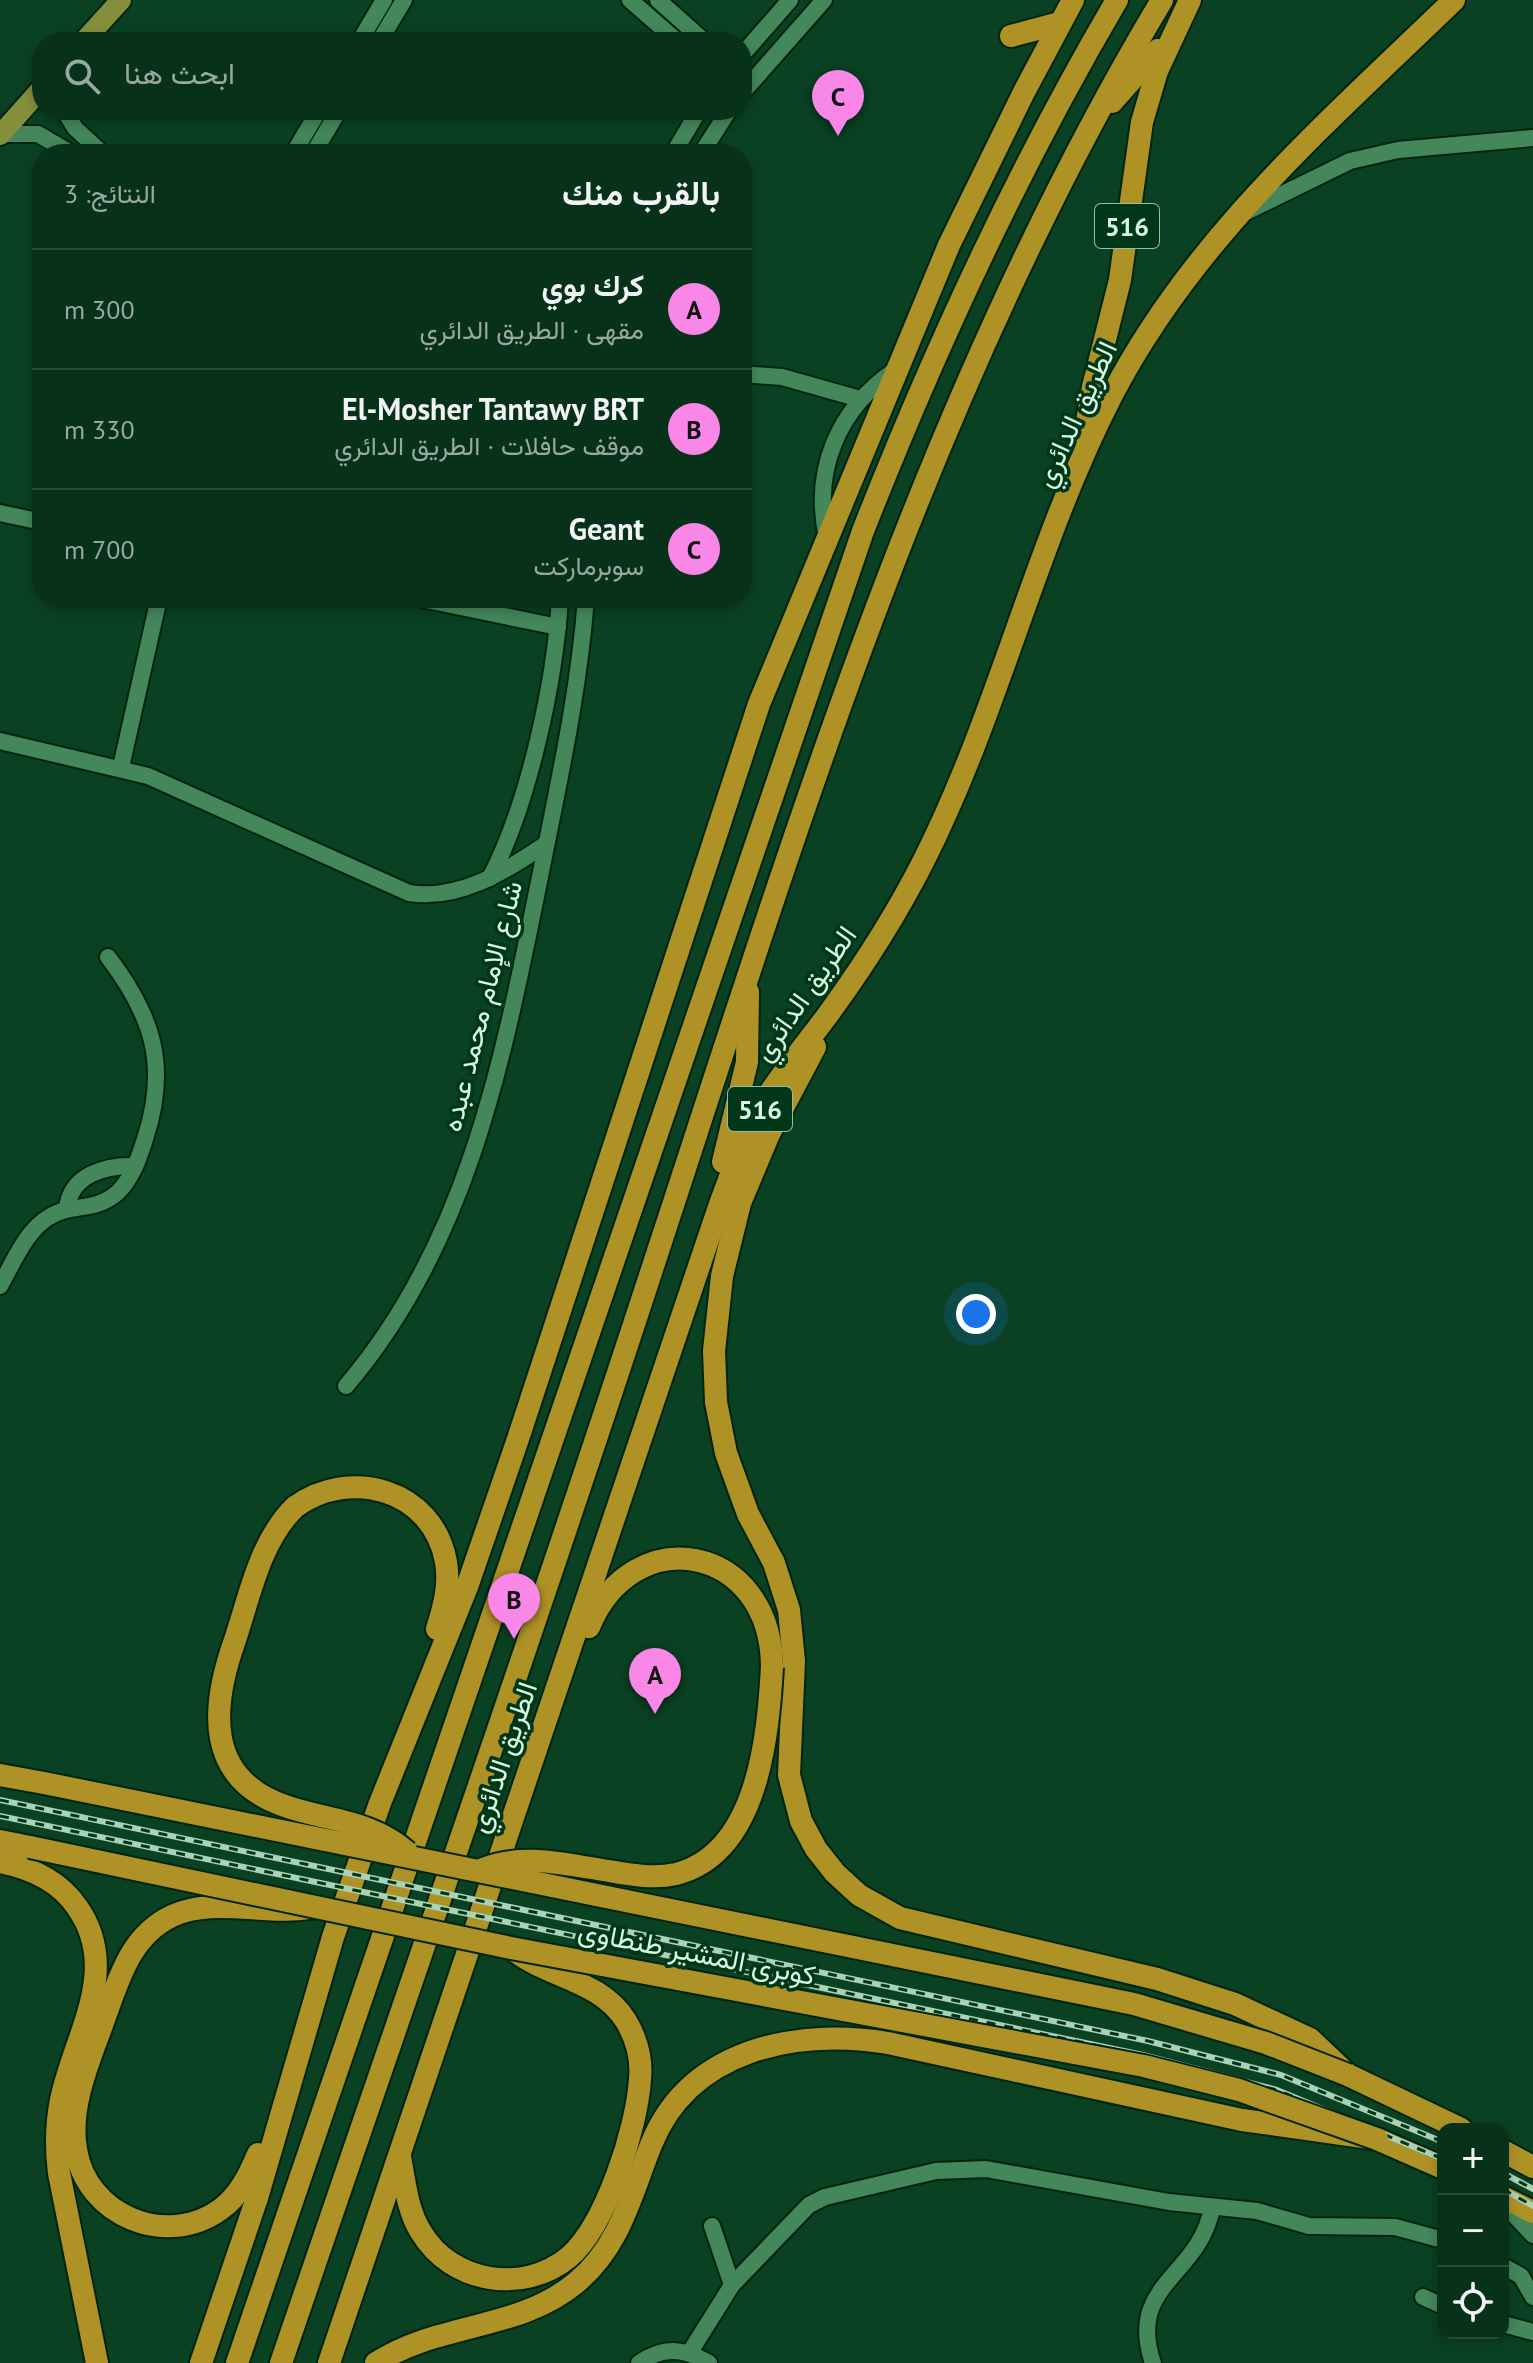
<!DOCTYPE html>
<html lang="ar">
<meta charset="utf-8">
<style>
:root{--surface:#08311a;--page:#163d27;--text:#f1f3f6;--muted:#98a9a2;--line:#294c39;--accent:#f987e8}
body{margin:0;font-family:"PT Sans",Vazirmatn,sans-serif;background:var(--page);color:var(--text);direction:rtl}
.controls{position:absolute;right:24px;bottom:24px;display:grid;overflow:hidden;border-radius:16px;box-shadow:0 4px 12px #0003}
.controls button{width:72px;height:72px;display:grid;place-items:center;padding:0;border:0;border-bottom:2px solid var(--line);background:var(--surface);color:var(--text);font:40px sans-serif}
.you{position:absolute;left:976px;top:1314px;width:28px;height:28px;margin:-20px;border:6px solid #fff;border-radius:50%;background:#1a73e8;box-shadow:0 0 0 12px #1a73e833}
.badge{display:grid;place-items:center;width:52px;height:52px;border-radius:50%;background:var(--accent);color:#111;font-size:26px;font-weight:700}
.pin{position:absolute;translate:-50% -66px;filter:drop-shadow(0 2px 4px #0008)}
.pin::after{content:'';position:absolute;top:42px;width:28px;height:24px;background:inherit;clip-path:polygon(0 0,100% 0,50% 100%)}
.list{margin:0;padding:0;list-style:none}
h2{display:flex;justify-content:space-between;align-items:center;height:104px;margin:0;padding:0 32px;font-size:34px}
h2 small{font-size:26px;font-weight:400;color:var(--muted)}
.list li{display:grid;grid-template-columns:52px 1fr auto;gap:24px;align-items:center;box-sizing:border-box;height:120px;padding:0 32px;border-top:2px solid var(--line)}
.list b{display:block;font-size:30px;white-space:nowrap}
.list p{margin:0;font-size:26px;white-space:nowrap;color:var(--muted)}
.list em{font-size:26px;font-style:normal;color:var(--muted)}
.icon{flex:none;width:44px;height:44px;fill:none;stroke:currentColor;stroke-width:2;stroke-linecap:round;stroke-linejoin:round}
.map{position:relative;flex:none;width:1533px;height:2363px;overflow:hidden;direction:ltr}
.search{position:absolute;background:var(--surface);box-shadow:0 4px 12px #0003;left:32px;top:32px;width:720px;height:88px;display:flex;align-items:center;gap:20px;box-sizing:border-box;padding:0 28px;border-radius:32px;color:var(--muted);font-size:30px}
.panel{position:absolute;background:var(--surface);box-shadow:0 4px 12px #0003;left:32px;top:144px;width:720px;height:464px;border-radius:32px;direction:rtl}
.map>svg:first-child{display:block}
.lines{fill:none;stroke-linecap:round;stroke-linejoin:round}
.minor-casing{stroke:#012510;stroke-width:20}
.major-casing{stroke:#012510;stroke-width:24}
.highway-casing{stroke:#012510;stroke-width:26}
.minor{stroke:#44875b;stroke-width:16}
.major{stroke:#848e3b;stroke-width:20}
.highway{stroke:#af9226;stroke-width:22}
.rail-casing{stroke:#abd1b7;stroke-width:6}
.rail{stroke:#003718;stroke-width:3;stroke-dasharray:9;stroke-linecap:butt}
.highway-bridge-casing{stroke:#012510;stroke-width:26;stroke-linecap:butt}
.highway-bridge{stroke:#af9226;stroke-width:22}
.labels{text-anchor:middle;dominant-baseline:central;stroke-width:7;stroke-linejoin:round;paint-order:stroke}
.shield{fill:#003718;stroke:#96bea3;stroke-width:2}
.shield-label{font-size:26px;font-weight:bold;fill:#d6f8df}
.street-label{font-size:28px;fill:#d6f8df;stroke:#003718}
</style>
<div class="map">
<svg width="1533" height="2363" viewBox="0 0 1533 2363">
<rect width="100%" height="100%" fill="#0a4122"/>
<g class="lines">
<g class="minor-casing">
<g id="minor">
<polyline points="630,0 678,42"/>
<polyline points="658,0 705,42"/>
<polyline points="359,42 384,0"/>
<polyline points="379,42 404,0"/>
<polyline points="742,55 790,0"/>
<polyline points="742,93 824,0"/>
<polyline points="64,110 75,128 103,154"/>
<polyline points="1,134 38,134 72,154"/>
<polyline points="293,154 319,110"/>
<polyline points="313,154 339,110"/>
<polyline points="673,154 699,110"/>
<polyline points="701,154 729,110"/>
<polyline points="1248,211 1350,161 1398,150 1533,138"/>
<polyline points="742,374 782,377 860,399"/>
<polyline points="0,513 42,522"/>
<path d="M827,538C812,470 838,409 895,370"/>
<polyline points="417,598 558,627"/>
<path d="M0,741L148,776L409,893C459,901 506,871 546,844"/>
<polyline points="121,767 159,598"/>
<path d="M490,878C529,803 555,682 560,598"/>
<path d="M67,1209C70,1175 105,1165 135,1166"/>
<path d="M0,1286C16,1258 30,1218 66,1210C84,1206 101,1207 117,1193C132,1179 139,1158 145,1139C169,1066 153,1016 108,957"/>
<path d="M346,1386C470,1241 504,1054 541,872C559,781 579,691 586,598"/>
<polyline points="1503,2203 1533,2235"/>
<polyline points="712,2226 732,2285"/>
<polyline points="1503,2266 1521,2276 1533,2297"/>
<polyline points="1423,2297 1443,2306"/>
<polyline points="1503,2324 1533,2332"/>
<polyline points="690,2352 732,2285 809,2205 825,2197 936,2171 986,2169 1169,2202 1257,2211 1309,2226 1395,2227 1443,2240"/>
<path d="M639,2363C664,2346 683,2348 709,2363"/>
<path d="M1153,2363C1126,2284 1199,2277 1212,2208"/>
</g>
</g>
<g class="major-casing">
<g id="major">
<polyline points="83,42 121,0"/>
<polyline points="0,135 42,88"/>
</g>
</g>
<g class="highway-casing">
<g id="highway">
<polyline points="1011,36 1060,23"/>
<polyline points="1112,102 1158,50"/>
<polyline points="1084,438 1093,387 1120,280 1142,122 1157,71 1190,0"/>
<polyline points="815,1047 769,1134 740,1203 722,1276 714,1351 716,1402 726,1453 748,1514 774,1563 789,1610 794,1661 789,1775 801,1821 816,1849 835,1873 859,1895 900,1918 1157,1979 1235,2004 1310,2039 1348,2075 1461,2129"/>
<polyline points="723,1162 747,1062 748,992"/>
<path d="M295,1507C350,1467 433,1489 446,1562C450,1585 444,1607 437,1629"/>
<path d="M589,1627C633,1519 771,1544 772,1667"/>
<polyline points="0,1775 44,1783"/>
<polyline points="0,1841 30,1847"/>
<path d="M0,1862C31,1868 59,1880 77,1907C122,1970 74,2036 61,2100C56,2125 56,2149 59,2173L97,2363"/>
<polyline points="1503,2151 1533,2167"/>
<path d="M258,2154C249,2175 240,2195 221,2209C167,2249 86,2216 76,2149C68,2104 92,2055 106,2014C120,1975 132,1935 172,1916C211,1897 266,1915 310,1908"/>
<path d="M400,2157C405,2182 407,2210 421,2232C451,2283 523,2295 569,2257C606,2225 637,2128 640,2079C642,2059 636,2038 626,2021C600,1979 547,1978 511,1948"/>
<polyline points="1503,2197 1533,2212"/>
<polyline points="201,2363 257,2198 333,1937 380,1803 467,1587 518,1439 759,704 949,245 1024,92 1073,0"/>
<path d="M237,2363L863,531C935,348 1017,170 1117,0"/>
<path d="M281,2363C408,1991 538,1619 660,1245C800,819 930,387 1162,0"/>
<path d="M329,2363L719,1207C732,1171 745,1135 764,1102C784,1069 810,1040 832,1009C866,962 897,913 923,862C999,712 1035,544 1112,395C1194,237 1328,122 1454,0"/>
<path d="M376,2363C439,2322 519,2331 577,2282C620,2246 631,2195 651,2145C689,2049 796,2028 888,2043L1242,2120L1377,2139L1443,2168"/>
</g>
</g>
<use href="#minor" class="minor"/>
<use href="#major" class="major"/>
<use href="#highway" class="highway"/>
<g class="rail-casing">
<g id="rail">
<polyline points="0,1800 1148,2041 1281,2075 1443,2142"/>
<polyline points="0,1816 1143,2055 1277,2090 1443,2159"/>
<polyline points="1503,2173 1533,2189"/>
<polyline points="1503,2189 1533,2206"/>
</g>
</g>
<use href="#rail" class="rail"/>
<g class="highway-bridge-casing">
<g id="highway-bridge">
<path d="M295,1507C260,1541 250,1595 235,1640C211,1707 204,1780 288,1807C330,1821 372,1821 407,1852"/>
<polyline points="44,1783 1134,2004 1266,2043 1348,2075"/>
<polyline points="30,1847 511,1948 1144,2066 1239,2090 1377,2139"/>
<path d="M483,1869C521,1854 558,1863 597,1869C623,1873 650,1880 676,1874C758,1853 768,1737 772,1667"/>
</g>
</g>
<use href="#highway-bridge" class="highway-bridge"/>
</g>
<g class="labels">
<g class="shield">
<rect x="1095" y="204" width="64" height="44" rx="6"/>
<rect x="728" y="1087" width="64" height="44" rx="6"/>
</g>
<g class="shield-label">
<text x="1127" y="226">516</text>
<text x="760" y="1109">516</text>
</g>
<g class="street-label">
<text transform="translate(1075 414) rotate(-65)">الطريق الدائري</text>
<text transform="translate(804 993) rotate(-55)">الطريق الدائري</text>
<text transform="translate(481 1006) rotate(-76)">شارع الإمام محمد عبده</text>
<text transform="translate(502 1757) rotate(-71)">الطريق الدائري</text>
<text transform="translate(697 1952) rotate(11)">كوبرى المشير طنطاوى</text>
</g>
</g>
</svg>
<div class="controls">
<button>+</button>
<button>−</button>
<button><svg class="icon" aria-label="locate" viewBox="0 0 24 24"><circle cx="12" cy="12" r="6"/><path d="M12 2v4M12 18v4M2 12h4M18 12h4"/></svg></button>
</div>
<div class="you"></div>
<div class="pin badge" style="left:655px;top:1714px">A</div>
<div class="pin badge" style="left:514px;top:1639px">B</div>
<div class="pin badge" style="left:838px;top:136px">C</div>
<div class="search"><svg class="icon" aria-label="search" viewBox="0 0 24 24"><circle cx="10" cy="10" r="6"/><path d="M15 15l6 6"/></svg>ابحث هنا</div>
<section class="panel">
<h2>بالقرب منك<small>النتائج: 3</small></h2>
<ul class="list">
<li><span class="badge">A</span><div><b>كرك بوي</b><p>مقهى · الطريق الدائري</p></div><em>300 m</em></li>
<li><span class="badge">B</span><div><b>El-Mosher Tantawy BRT</b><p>موقف حافلات · الطريق الدائري</p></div><em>330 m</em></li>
<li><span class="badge">C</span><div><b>Geant</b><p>سوبرماركت</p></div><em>700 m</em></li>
</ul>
</section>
</div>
